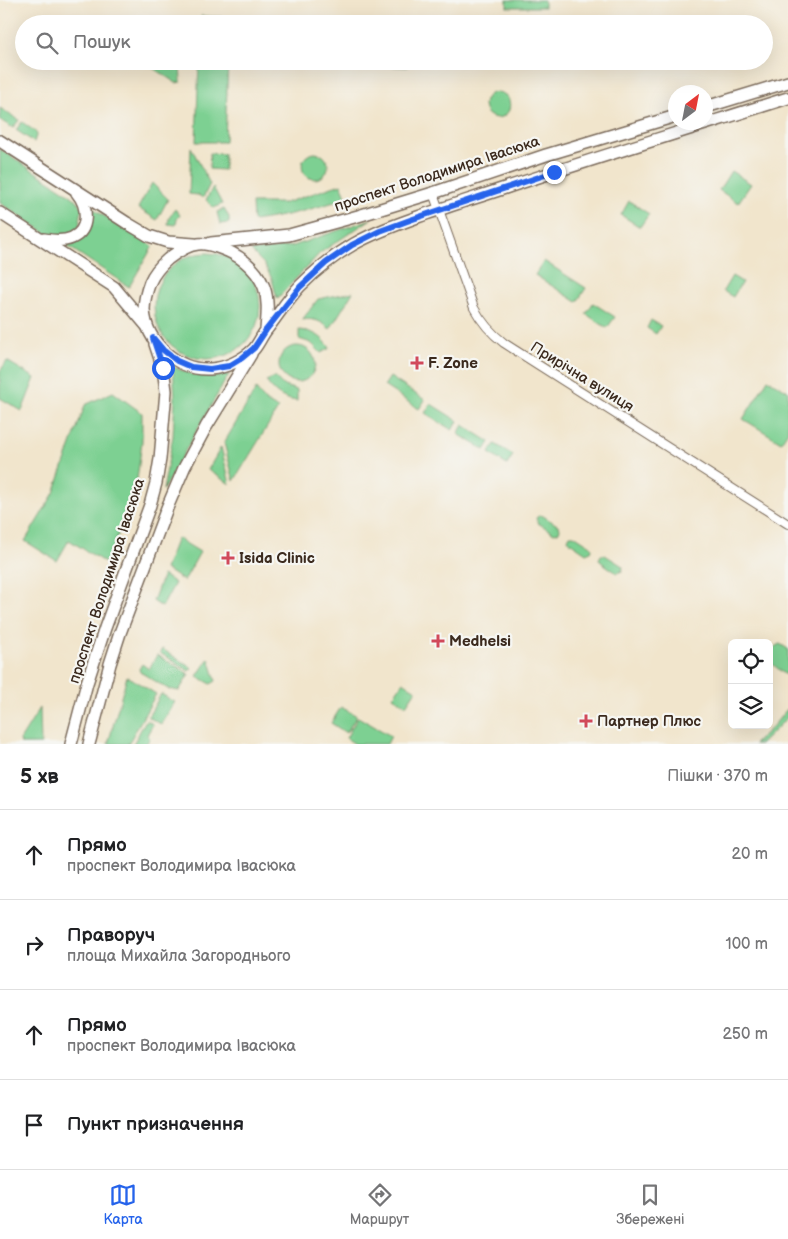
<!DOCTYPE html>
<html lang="uk">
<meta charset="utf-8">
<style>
:root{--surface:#fff;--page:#f2f2f2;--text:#202124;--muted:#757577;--line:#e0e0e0;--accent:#2563eb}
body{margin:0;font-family:"Balsamiq Sans",sans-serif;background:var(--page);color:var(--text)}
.controls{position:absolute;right:15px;bottom:15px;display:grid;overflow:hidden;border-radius:8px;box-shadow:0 5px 20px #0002}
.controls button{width:45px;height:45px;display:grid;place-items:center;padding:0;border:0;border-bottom:1px solid var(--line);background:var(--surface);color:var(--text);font:25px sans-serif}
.compass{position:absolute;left:668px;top:85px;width:45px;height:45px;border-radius:50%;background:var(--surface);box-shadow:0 5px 20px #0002;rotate:32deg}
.stop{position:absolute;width:15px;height:15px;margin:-11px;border:4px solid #2563eb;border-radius:50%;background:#fff}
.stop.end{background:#2563eb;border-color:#fff;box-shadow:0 1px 5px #0008}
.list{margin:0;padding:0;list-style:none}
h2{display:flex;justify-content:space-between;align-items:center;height:65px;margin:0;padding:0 20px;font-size:21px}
h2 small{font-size:16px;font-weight:400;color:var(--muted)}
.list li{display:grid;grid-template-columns:32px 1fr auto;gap:15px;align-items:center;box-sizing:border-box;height:90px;padding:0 20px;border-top:1px solid var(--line)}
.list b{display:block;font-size:19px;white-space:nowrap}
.list p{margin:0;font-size:16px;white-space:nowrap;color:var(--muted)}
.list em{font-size:16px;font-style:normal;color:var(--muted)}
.icon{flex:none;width:28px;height:28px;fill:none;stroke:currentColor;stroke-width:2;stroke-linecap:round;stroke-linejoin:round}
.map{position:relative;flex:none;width:788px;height:744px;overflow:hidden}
.search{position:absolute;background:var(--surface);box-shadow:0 5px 20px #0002;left:15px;right:15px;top:15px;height:55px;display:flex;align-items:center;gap:12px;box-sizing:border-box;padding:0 18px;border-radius:28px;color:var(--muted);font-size:19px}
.sheet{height:425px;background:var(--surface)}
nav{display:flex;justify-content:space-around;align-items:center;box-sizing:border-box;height:70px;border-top:1px solid var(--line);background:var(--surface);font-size:14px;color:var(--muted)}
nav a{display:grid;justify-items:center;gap:2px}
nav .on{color:var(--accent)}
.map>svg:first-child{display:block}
.green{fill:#7dd092;stroke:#5c7d58}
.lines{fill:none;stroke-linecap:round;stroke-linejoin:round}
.street-casing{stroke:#7b6b5b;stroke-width:10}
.secondary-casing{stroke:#7b6b5b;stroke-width:14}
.street{stroke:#fff;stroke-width:8}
.secondary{stroke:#fff;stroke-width:11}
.route{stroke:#2563eb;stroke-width:6}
.poi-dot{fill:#d1495b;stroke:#f6f6f2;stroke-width:2}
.labels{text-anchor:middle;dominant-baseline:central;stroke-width:4.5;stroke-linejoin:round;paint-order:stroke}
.street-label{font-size:15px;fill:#3b2a1e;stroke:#f6f6f2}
.poi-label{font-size:15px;font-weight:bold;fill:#3b2a1e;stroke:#f6f6f2;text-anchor:start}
</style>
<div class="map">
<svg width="788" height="744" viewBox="0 0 788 744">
<rect width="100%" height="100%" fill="#f6f6f2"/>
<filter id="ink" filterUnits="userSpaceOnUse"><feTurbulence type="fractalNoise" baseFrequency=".02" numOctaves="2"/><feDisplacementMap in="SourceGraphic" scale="10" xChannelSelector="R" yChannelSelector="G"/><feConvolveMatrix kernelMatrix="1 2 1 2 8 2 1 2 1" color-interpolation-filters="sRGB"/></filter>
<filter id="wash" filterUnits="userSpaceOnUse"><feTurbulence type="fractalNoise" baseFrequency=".0096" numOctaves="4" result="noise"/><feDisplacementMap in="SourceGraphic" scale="20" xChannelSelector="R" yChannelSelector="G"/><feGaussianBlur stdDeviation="1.12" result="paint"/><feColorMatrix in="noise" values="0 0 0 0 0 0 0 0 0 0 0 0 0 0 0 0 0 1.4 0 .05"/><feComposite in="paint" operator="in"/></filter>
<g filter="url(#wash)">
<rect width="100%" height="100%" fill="#f1e5cc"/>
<g class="green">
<rect x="507" y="0" width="37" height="7"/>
<polygon points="201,16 222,17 221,24 201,24"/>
<polygon points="142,61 180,61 181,82 176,83"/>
<polygon points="199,61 228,61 225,142 196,142"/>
<polygon points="380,61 407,61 407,67 379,66"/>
<circle cx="497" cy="105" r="13"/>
<polygon points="0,108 19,120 13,128 0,120"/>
<polygon points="22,122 37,133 34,142 16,130"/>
<polygon points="191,147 210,184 203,198 198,195 189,194"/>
<polygon points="0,149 69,194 78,201 82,209 79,227 68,236 50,236 0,203"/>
<polygon points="210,153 224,154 224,170 209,169"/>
<circle cx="315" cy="166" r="13"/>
<polygon points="731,171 751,184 738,203 719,190"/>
<polygon points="152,183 168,199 157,220 138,208"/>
<path d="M341,184L347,198C316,208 285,217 253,221L252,203H285Z"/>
<polygon points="213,187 222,204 214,208 206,200"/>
<polygon points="629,201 649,214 640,227 621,215"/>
<polygon points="90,207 153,246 129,287 66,245 91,216"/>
<polygon points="175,209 180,215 177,219 176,225 168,224 169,218"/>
<polygon points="224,209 229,217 229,223 220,224 217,212"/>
<polygon points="371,219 320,253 277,299 272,279 264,264 251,251 293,246"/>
<circle cx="207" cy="306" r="53"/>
<polygon points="544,261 586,288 577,302 535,275"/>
<polygon points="732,276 742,282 733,297 723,291"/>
<path d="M353,292L330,329C321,321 314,318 302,320L318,299Z"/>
<polygon points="593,303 615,317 607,328 586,314"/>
<polygon points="651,320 661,326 656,334 647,328"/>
<path d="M299,330C313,331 322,336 330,348L321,353L311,343L299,339Z"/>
<circle cx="297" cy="364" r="18"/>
<polygon points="7,361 35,378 22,411 0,398 0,371"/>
<polygon points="173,367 194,375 214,377 229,374 163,490 173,436 175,398"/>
<path d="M275,377L284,386L297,390V401C282,399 274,393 266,381Z"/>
<polygon points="390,377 425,400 419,409 384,386"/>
<polygon points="768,379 788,391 788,431 781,442 743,419"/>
<polygon points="256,389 265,401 278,409 234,481 224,443"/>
<polygon points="113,392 142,413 142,441 136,488 107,564 69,540 57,561 25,541 54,493 85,405"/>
<polygon points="431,404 458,421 452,430 425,413"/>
<polygon points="463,425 490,442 485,450 458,434"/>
<polygon points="495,444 513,455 507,465 489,453"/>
<polygon points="221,447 230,484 208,470"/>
<polygon points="540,515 543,516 559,526 560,529 559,532 554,533 538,523 536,518"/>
<polygon points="570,535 574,535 591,546 592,549 591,551 586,553 570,542 568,539"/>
<polygon points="177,538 200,552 184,581 165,569"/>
<polygon points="601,555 605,555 621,565 623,567 622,571 617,573 601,562 599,559"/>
<polygon points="163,575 175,583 162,607 153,601"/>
<path d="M780,644L788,649V672L787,674H784L769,661C769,653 772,647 780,644Z"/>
<polygon points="162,649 192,668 189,671 160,653"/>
<polygon points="157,655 189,674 179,691 168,689 140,672 139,669 142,664 149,669"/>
<polygon points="209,658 216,681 211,684 197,676"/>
<polygon points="127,676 156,694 128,744 108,744"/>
<polygon points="403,682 416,690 406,705 393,697"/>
<polygon points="161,694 175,702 161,724 148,717"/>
<polygon points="341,707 357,716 346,733 331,723"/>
<polygon points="40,708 41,744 21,744 20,740"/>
<polygon points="788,708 788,717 761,744 754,744 773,726"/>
<polygon points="358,717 391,736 387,744 355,744 346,738"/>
<polygon points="146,720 153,724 147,735 150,738 146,744 133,744"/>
</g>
</g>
<g filter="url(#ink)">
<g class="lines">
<g class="street-casing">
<path id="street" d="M433,193L474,308C482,323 491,333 504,343L788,524"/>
</g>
<g class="secondary-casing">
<g id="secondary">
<polyline points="706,107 788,82"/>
<polyline points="0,141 127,223 149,236 168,242 194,244"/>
<polyline points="0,213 114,287 146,325"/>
<path d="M44,239C54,241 63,242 72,238C90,230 88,206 77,193"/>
<polyline points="211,243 289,235 358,216 433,193 546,155 676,116"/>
<path d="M266,330C267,316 269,301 264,287C256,267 237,253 217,247C211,245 205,243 198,244C187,245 177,252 168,259C161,265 154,273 150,282C147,290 144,301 144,310C146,343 178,371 210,369C226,368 243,360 254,349C259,343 262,335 267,329C278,315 288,299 300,286C316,270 335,255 354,244C377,231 401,223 426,214C452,205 478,197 505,188C599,157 693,128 788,98"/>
<polyline points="71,744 87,683 105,628 150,505 156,483 160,459 166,391 163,368 155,344"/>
<polyline points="89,744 110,664 120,633 167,508 184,468 206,427 251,354"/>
</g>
</g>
<use href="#street" class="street"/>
<use href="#secondary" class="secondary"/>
</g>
</g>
<g class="lines" filter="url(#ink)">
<polyline class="route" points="163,368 153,338 163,350 177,361 191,367 210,369 229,366 242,358 254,348 266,330 300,287 326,263 352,245 380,231 410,220 554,172"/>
</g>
<g class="poi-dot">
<path d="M414.5 355.5h5v5h5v5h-5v5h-5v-5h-5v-5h5z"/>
<path d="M225.5 550.5h5v5h5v5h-5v5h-5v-5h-5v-5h5z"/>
<path d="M435.5 633.5h5v5h5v5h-5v5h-5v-5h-5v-5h5z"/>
<path d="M583.5 713.5h5v5h5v5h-5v5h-5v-5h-5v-5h5z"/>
</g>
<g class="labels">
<g class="street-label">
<text transform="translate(437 174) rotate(-18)">проспект Володимира Івасюка</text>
<text transform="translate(582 377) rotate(32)">Прирічна вулиця</text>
<text transform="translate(107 581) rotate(-72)">проспект Володимира Івасюка</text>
</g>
<g class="poi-label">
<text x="428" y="363">F. Zone</text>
<text x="239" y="558">Isida Clinic</text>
<text x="449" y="641">Medhelsi</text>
<text x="597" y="721">Партнер Плюс</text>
</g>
</g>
</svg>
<div class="controls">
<button><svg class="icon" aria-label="locate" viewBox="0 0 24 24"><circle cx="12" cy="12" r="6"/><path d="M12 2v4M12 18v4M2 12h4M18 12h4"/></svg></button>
<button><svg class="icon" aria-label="layers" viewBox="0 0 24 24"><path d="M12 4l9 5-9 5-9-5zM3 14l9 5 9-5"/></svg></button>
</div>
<svg class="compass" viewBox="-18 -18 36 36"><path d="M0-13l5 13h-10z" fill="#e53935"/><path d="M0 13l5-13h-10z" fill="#757577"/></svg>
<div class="stop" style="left:163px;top:368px"></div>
<div class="stop end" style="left:554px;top:172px"></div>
<div class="search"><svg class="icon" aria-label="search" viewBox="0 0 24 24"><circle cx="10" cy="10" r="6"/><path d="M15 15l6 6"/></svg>Пошук</div>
</div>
<section class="sheet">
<h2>5 хв<small>Пішки · 370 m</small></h2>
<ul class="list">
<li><svg class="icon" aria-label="ahead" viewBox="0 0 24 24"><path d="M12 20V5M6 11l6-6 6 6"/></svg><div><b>Прямо</b><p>проспект Володимира Івасюка</p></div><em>20 m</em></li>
<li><svg class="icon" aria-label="right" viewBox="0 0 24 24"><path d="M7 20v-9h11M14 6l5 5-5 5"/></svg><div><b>Праворуч</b><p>площа Михайла Загороднього</p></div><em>100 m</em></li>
<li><svg class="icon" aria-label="ahead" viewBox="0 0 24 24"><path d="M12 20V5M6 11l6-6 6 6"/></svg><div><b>Прямо</b><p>проспект Володимира Івасюка</p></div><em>250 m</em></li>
<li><svg class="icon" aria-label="arrive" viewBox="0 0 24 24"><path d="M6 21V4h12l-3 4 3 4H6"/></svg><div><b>Пункт призначення</b></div></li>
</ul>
</section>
<nav>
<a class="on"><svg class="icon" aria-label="map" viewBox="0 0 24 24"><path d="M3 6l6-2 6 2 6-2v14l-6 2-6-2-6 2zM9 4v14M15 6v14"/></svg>Карта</a>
<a><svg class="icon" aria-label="directions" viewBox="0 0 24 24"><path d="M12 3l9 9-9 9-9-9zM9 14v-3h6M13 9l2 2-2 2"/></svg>Маршрут</a>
<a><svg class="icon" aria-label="saved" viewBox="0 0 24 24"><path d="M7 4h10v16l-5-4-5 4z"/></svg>Збережені</a>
</nav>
